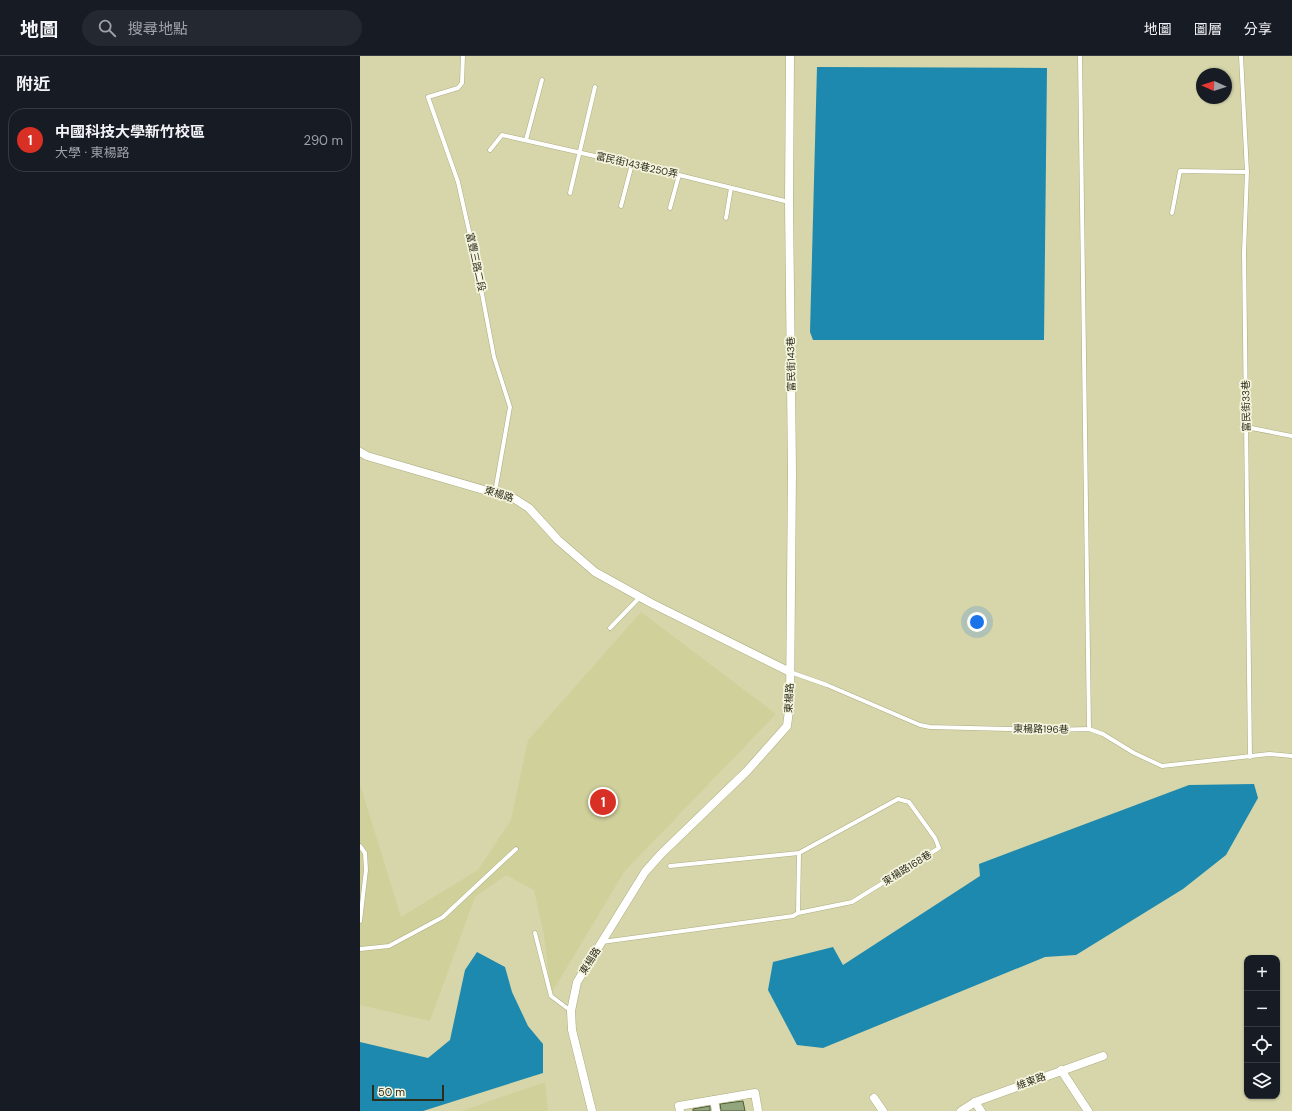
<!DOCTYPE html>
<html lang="zh-TW">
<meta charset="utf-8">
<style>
:root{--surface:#171b24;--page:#242831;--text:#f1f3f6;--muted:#9ea1a6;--line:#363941;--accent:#d93025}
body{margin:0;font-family:"DM Sans","Noto Sans TC",sans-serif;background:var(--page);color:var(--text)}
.controls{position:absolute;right:12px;bottom:12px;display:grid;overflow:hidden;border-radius:8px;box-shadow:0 1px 3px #0004}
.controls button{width:36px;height:36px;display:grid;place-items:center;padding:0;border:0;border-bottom:1px solid var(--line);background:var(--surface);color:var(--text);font:20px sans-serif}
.compass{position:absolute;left:836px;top:12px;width:36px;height:36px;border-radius:50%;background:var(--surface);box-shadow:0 1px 3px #0004;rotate:273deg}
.scale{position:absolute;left:12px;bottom:10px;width:72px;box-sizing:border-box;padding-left:4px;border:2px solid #2d2d1b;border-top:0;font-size:11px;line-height:14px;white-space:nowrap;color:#2d2d1b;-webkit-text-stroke:3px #f5f5df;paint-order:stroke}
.you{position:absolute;left:617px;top:566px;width:14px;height:14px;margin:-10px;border:3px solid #fff;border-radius:50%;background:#1a73e8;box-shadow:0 0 0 6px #1a73e833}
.badge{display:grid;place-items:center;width:26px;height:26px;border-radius:50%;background:var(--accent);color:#fff;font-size:13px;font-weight:700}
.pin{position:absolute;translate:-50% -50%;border:2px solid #fff;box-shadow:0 1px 4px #0006}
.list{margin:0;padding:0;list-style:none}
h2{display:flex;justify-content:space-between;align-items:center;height:52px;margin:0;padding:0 16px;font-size:17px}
h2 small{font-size:13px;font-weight:400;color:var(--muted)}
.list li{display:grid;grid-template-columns:26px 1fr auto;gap:12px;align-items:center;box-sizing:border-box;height:64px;margin:0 8px 8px;padding:0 8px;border:1px solid var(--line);border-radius:16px}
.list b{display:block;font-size:15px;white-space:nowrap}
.list p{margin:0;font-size:13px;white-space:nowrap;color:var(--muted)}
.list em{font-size:13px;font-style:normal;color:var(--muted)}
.icon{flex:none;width:22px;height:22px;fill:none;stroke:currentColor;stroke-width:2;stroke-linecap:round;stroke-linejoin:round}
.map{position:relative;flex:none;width:932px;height:1055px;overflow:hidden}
header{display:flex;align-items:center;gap:24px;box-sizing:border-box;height:56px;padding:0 20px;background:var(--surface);border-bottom:1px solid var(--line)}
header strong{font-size:19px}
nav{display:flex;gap:22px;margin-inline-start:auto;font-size:14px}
.search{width:280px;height:36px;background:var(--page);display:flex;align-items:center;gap:10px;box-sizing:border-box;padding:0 14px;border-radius:22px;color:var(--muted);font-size:15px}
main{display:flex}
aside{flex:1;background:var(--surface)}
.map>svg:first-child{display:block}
.built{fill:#d0d09b}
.water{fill:#1d89ae}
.building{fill:#93a57d;stroke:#4c5c37}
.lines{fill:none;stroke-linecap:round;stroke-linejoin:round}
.service-casing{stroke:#acac81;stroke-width:5}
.minor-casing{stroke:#acac81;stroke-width:9}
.service{stroke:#fff;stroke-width:4}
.minor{stroke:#fff;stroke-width:8}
.labels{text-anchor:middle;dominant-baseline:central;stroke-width:3.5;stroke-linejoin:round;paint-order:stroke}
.street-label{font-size:10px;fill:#2d2d1b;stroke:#f5f5df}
</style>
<header>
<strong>地圖</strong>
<div class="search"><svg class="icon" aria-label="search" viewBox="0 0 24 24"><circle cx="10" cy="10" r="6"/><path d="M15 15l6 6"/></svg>搜尋地點</div>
<nav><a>地圖</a><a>圖層</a><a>分享</a></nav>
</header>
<main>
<aside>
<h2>附近<small></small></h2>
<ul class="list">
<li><span class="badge">1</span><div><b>中國科技大學新竹校區</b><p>大學 · 東楊路</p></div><em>290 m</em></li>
</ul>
</aside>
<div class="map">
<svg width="932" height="1055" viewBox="0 0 932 1055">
<rect width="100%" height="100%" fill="#d6d6aa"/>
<g class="built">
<polygon points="281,556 416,658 264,816 191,938 184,879 174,834 146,819 115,841 70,965 0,949 0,728 41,861 118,814 151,764 168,684"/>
<polygon points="185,1026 188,1055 101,1055"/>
</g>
<g class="water">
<polygon points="457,11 687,12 684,284 453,284 450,276"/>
<polygon points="894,728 898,742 866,799 823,833 716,899 685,901 463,992 437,989 408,934 413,906 473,891 483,909 620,820 619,808 829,729"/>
<polygon points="117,896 145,911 152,936 168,970 183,988 183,1017 63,1055 0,1055 0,986 68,1002 90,984 105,914"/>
</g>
<g class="building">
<polygon points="383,1045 385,1055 361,1055 360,1048"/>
<polygon points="350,1050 350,1055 333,1055 333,1053"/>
</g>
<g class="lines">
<g class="service-casing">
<g id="service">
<polyline points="103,0 102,27 98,32 68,41 98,126 116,206 134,301 150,351 135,436"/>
<polyline points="720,0 729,673"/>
<polyline points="881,0 887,116 884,196 890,701"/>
<polyline points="166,84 182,24"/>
<polyline points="130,94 142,79 319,119 429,146"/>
<polyline points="210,137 235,31"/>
<polyline points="261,150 272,108"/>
<polyline points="310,152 319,119"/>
<polyline points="812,157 820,115 887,116"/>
<polyline points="366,162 371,132"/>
<polyline points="886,371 932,380"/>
<polyline points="250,572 280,541"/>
<polyline points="430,616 467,629 560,669 570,671 687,674 729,673 743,678 774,697 802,710 909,698 932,700"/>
<polyline points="0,790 5,797 6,814 0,865"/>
<polyline points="438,857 439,797"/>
<polyline points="175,877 191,940 211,955"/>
<polyline points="242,886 433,860 438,857 492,846 579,792 575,782 549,746 538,743 439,797 310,810"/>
<polyline points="0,893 29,890 83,861 156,793"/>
</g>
</g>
<g class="minor-casing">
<g id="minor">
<polyline points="0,396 7,400 155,443 169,452 198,484 235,516 291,547 430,616"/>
<polyline points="701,1014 728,1055"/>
<polyline points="514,1042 523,1055"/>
<polyline points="354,1044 356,1055"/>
<polyline points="615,1046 621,1055"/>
<polyline points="232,1055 212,974 211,955 217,926 285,816 301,798 387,715 427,670 430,647 432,416 429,146 430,0"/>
<polyline points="320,1055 319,1050 395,1037 398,1055"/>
<polyline points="601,1055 615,1046 743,1000"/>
</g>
</g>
<use href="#service" class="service"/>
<use href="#minor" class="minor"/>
</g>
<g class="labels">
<g class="street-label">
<text transform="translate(277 109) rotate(13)">富民街143巷250弄</text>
<text transform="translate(116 206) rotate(78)">富豐三路二段</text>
<text transform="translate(431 308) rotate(-91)">富民街143巷</text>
<text transform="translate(886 350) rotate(-91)">富民街33巷</text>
<text transform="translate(139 438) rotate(18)">東楊路</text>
<text transform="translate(429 642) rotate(-87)">東楊路</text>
<text transform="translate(681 673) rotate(1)">東楊路196巷</text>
<text transform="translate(547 812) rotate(-32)">東楊路168巷</text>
<text transform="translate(230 905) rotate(-58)">東楊路</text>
<text transform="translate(671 1025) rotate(-20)">維東路</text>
</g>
</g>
</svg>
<div class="controls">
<button>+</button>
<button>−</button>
<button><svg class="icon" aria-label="locate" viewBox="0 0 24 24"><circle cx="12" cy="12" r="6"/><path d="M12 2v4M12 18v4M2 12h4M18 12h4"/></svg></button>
<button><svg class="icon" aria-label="layers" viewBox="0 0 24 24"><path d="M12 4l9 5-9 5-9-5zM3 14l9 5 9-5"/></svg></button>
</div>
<svg class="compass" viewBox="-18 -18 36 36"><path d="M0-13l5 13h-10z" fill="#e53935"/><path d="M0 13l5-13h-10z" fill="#9ea1a6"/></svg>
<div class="scale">50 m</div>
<div class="you"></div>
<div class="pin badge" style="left:243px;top:746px">1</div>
</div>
</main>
